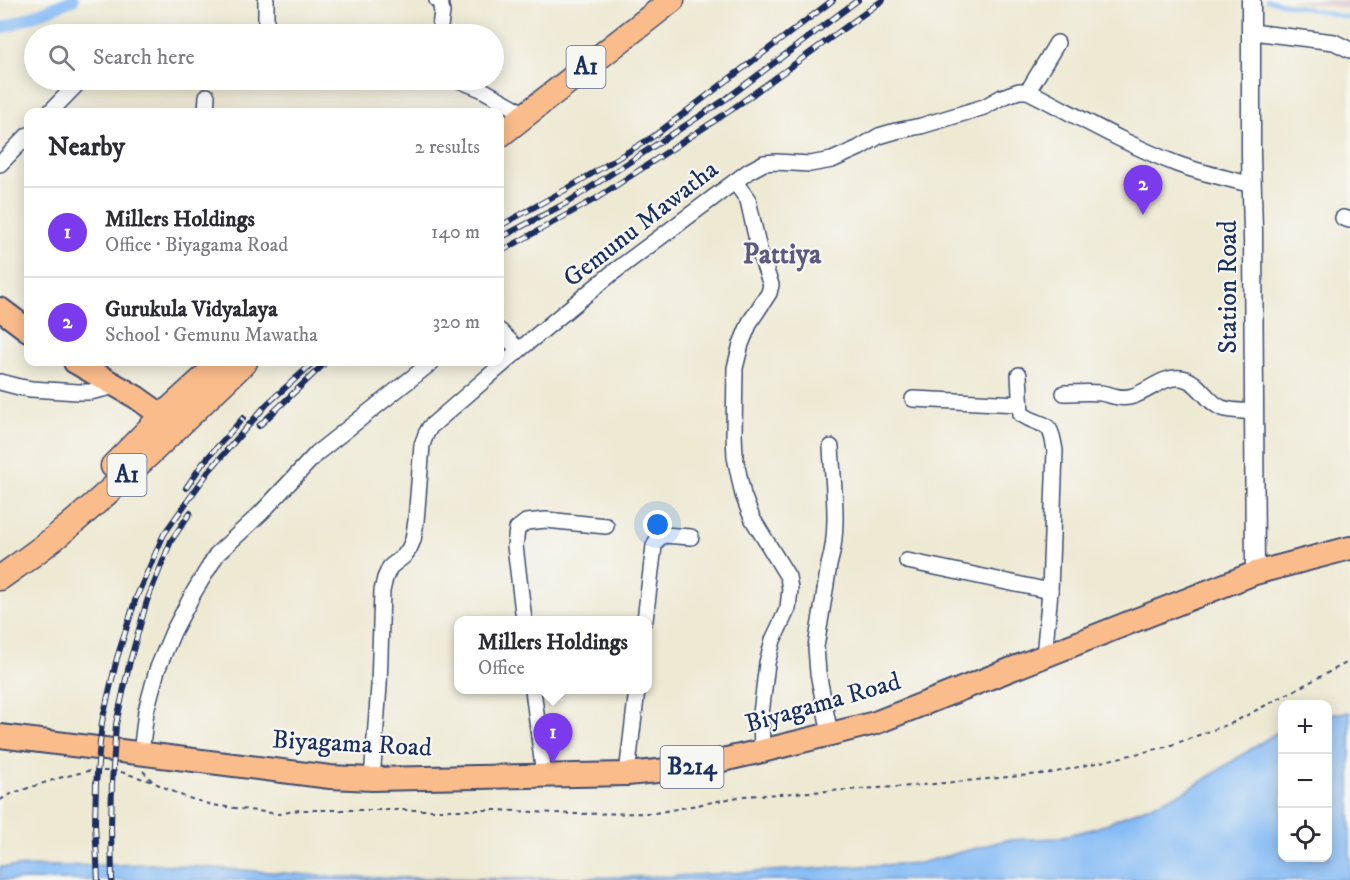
<!DOCTYPE html>
<meta charset="utf-8">
<style>
:root{--surface:#fff;--page:#f7f7f7;--text:#2b2b33;--muted:#7c7c81;--line:#e1e1e2;--accent:#7c3aed}
body{margin:0;font-family:"IM FELL DW Pica",serif;background:var(--page);color:var(--text)}
.controls{position:absolute;right:18px;bottom:18px;display:grid;overflow:hidden;border-radius:12px;box-shadow:0 3px 15px #0003}
.controls button{width:54px;height:54px;display:grid;place-items:center;padding:0;border:0;border-bottom:2px solid var(--line);background:var(--surface);color:var(--text);font:30px sans-serif}
.you{position:absolute;left:658px;top:525px;width:21px;height:21px;margin:-15px;border:4px solid #fff;border-radius:50%;background:#1a73e8;box-shadow:0 0 0 9px #1a73e833}
.badge{display:grid;place-items:center;width:39px;height:39px;border-radius:50%;background:var(--accent);color:#fff;font-size:20px;font-weight:700}
.pin{position:absolute;translate:-50% -50px;filter:drop-shadow(0 2px 3px #0008)}
.pin::after{content:'';position:absolute;top:32px;width:21px;height:18px;background:inherit;clip-path:polygon(0 0,100% 0,50% 100%)}
.popup{position:absolute;left:454px;top:616px;width:198px;height:78px;box-sizing:border-box;display:grid;place-content:center;border-radius:12px;background:var(--surface);filter:drop-shadow(0 2px 4px #0005);font-size:20px;white-space:nowrap;color:var(--muted)}
.popup b{font-size:22px;color:var(--text)}
.popup::after{content:'';position:absolute;left:50%;top:100%;margin-left:-12px;border:12px solid transparent;border-top-color:var(--surface)}
.list{margin:0;padding:0;list-style:none}
h2{display:flex;justify-content:space-between;align-items:center;height:78px;margin:0;padding:0 24px;font-size:26px}
h2 small{font-size:20px;font-weight:400;color:var(--muted)}
.list li{display:grid;grid-template-columns:39px 1fr auto;gap:18px;align-items:center;box-sizing:border-box;height:90px;padding:0 24px;border-top:2px solid var(--line)}
.list b{display:block;font-size:22px;white-space:nowrap}
.list p{margin:0;font-size:20px;white-space:nowrap;color:var(--muted)}
.list em{font-size:20px;font-style:normal;color:var(--muted)}
.icon{flex:none;width:33px;height:33px;fill:none;stroke:currentColor;stroke-width:2;stroke-linecap:round;stroke-linejoin:round}
.map{position:relative;flex:none;width:1350px;height:880px;overflow:hidden}
.search{position:absolute;background:var(--surface);box-shadow:0 3px 15px #0003;left:24px;top:24px;width:480px;height:66px;display:flex;align-items:center;gap:15px;box-sizing:border-box;padding:0 21px;border-radius:33px;color:var(--muted);font-size:22px}
.panel{position:absolute;background:var(--surface);box-shadow:0 3px 15px #0003;left:24px;top:108px;width:480px;height:258px;border-radius:12px}
.map>svg:first-child{display:block}
.industrial{fill:#d2bdc8}
.water{fill:#86bcf5;stroke:#5076aa;stroke-width:1.5}
.lines{fill:none;stroke-linecap:round;stroke-linejoin:round}
.stream{stroke:#86bcf5;stroke-width:4}
.canal{stroke:#86bcf5;stroke-width:12}
.minor-casing{stroke:#3b4b70;stroke-width:18}
.tertiary-casing{stroke:#3b4b70;stroke-width:21}
.primary-casing{stroke:#3b4b70;stroke-width:26}
.trunk-casing{stroke:#3b4b70;stroke-width:27}
.path{stroke:#3b4b70;stroke-width:2;stroke-dasharray:4.5 4.5;stroke-linecap:butt}
.minor{stroke:#fff;stroke-width:15}
.tertiary{stroke:#fff;stroke-width:18}
.primary{stroke:#fabc8b;stroke-width:22}
.trunk{stroke:#fabc8b;stroke-width:24}
.rail-casing{stroke:#1b2f5e;stroke-width:6}
.rail{stroke:#f6f6f2;stroke-width:4;stroke-dasharray:11;stroke-linecap:butt}
.labels{text-anchor:middle;dominant-baseline:central;stroke-width:4.5;stroke-linejoin:round;paint-order:stroke}
.shield{fill:#f6f6f2;stroke:#5d6b8a;stroke-width:1.5}
.shield-label{font-size:24px;font-weight:bold;fill:#1b2f5e}
.street-label{font-size:26px;fill:#1b2f5e;stroke:#f6f6f2}
.quarter-label{font-size:28px;font-weight:bold;fill:#5e597e;stroke:#f6f6f2}
</style>
<div class="map">
<svg width="1350" height="880" viewBox="0 0 1350 880">
<rect width="100%" height="100%" fill="#f6f6f2"/>
<filter id="ink" filterUnits="userSpaceOnUse"><feTurbulence type="fractalNoise" baseFrequency=".0167" numOctaves="2"/><feDisplacementMap in="SourceGraphic" scale="12" xChannelSelector="R" yChannelSelector="G"/><feConvolveMatrix kernelMatrix="1 2 1 2 8 2 1 2 1" color-interpolation-filters="sRGB"/></filter>
<filter id="wash" filterUnits="userSpaceOnUse"><feTurbulence type="fractalNoise" baseFrequency=".008" numOctaves="4" result="noise"/><feDisplacementMap in="SourceGraphic" scale="24" xChannelSelector="R" yChannelSelector="G"/><feGaussianBlur stdDeviation="1.35" result="paint"/><feColorMatrix in="noise" values="0 0 0 0 0 0 0 0 0 0 0 0 0 0 0 0 0 1.4 0 .05"/><feComposite in="paint" operator="in"/></filter>
<g filter="url(#wash)">
<rect width="100%" height="100%" fill="#eee9d3"/>
<polygon class="industrial" points="1288,0 1350,0 1350,9"/>
<polygon class="water" points="1350,712 1350,879 1348,880 0,880 0,867 157,864 338,877 505,879 675,876 920,863 1006,840 1055,838 1096,828 1188,790 1282,729 1282,858 1328,858 1328,714"/>
<g class="lines">
<polyline class="stream" points="1267,0 1350,18"/>
<polyline class="canal" points="0,29 73,0"/>
</g>
</g>
<g filter="url(#ink)">
<g class="lines">
<g class="minor-casing">
<g id="minor">
<polyline points="437,0 440,1 442,12 439,34"/>
<polyline points="1252,32 1334,42 1350,50"/>
<polyline points="266,34 266,0"/>
<polyline points="459,80 481,89 515,108"/>
<polyline points="1028,91 1057,43"/>
<polyline points="50,112 81,80"/>
<polyline points="206,112 207,96"/>
<polyline points="0,164 28,135"/>
<polyline points="735,182 748,200 760,254 771,285 769,293 750,322 741,344 735,368 734,434 735,457 743,495 752,518 788,577 790,589 788,608 773,640 767,663 761,714 762,751"/>
<polyline points="1343,218 1350,220"/>
<polyline points="500,331 519,350"/>
<path d="M1019,375L1021,414C1045,430 1050,416 1055,451L1050,591L1044,657"/>
<polyline points="0,382 19,387 31,389 78,392 90,392 117,386"/>
<path d="M1064,393C1076,393 1089,392 1101,393C1112,395 1122,400 1133,396C1149,391 1163,376 1181,378C1199,380 1206,402 1222,408C1231,411 1244,411 1254,412"/>
<polyline points="913,399 1020,404"/>
<polyline points="907,561 1050,591"/>
<polyline points="524,620 515,546 517,529 526,522 546,520 606,526"/>
<polyline points="645,620 654,546 657,540 663,535 691,537"/>
<polyline points="533,690 544,775"/>
<path d="M830,734L818,673L816,647L829,565C840,528 833,485 831,447"/>
<polyline points="141,754 146,711 157,670 173,632 194,592 217,554 261,513 317,453 432,362"/>
<polyline points="627,774 637,690"/>
<path d="M372,779L379,686L382,591L385,578L390,567L404,556L409,549L413,540L416,521L422,445L426,434L430,427L519,350L611,274L749,171L764,163L776,162L810,164L832,160L859,148L879,136L896,131L921,126L984,107L1002,97L1019,91H1028C1077,116 1125,144 1177,164C1201,173 1227,178 1252,185"/>
</g>
</g>
<g class="tertiary-casing">
<polyline id="tertiary" points="1251,0 1251,156 1253,231 1255,573"/>
</g>
<g class="primary-casing">
<g id="primary">
<polyline points="0,309 28,330"/>
<polyline points="75,362 136,397 178,427"/>
<polyline points="0,736 330,777 372,779 627,774 687,768 762,751 875,723 1255,573 1350,548"/>
</g>
</g>
<g class="trunk-casing">
<g id="trunk">
<polyline points="500,135 672,0"/>
<polyline points="113,466 163,415 220,363"/>
<path d="M0,578C21,563 43,548 63,531C127,478 185,419 245,362"/>
</g>
</g>
<g class="path">
<polyline points="143,771 153,782 185,797 212,805 279,814 299,810 495,810 574,814 655,813 744,796 912,786 1052,773 1166,747 1232,723 1350,661"/>
<polyline points="0,800 13,793 59,778 88,771 118,771 153,782"/>
</g>
<use href="#minor" class="minor"/>
<use href="#tertiary" class="tertiary"/>
<use href="#primary" class="primary"/>
<use href="#trunk" class="trunk"/>
<g class="rail-casing">
<g id="rail">
<polyline points="500,226 565,190 654,136 833,0"/>
<polyline points="500,238 568,202 726,99 858,0"/>
<polyline points="500,252 597,198 731,110 883,0"/>
<polyline points="259,426 326,362"/>
<polyline points="186,488 203,463 243,418"/>
<polyline points="98,880 95,823 96,784 102,722 117,658 136,598 164,534 209,471 267,404 314,362"/>
<polyline points="112,880 111,827 112,783 116,724 130,661 147,601 171,541 190,513"/>
</g>
</g>
<use href="#rail" class="rail"/>
</g>
</g>
<g class="labels">
<g class="shield">
<rect x="566.5" y="46" width="39" height="42" rx="4.5"/>
<rect x="107.5" y="454" width="39" height="42" rx="4.5"/>
<rect x="660.5" y="746" width="63" height="42" rx="4.5"/>
</g>
<g class="shield-label">
<text x="586" y="67">A1</text>
<text x="127" y="475">A1</text>
<text x="692" y="767">B214</text>
</g>
<g class="street-label">
<text transform="translate(641 224) rotate(-38)">Gemunu Mawatha</text>
<text transform="translate(1228 287) rotate(-90)">Station Road</text>
<text transform="translate(823 703) rotate(-16)">Biyagama Road</text>
<text transform="translate(352 744) rotate(3)">Biyagama Road</text>
</g>
<g class="quarter-label">
<text x="782" y="254">Pattiya</text>
</g>
</g>
</svg>
<div class="controls">
<button>+</button>
<button>−</button>
<button><svg class="icon" aria-label="locate" viewBox="0 0 24 24"><circle cx="12" cy="12" r="6"/><path d="M12 2v4M12 18v4M2 12h4M18 12h4"/></svg></button>
</div>
<div class="you"></div>
<div class="pin badge" style="left:553px;top:763px">1</div>
<div class="popup"><b>Millers Holdings</b>Office</div>
<div class="pin badge" style="left:1143px;top:215px">2</div>
<div class="search"><svg class="icon" aria-label="search" viewBox="0 0 24 24"><circle cx="10" cy="10" r="6"/><path d="M15 15l6 6"/></svg>Search here</div>
<section class="panel">
<h2>Nearby<small>2 results</small></h2>
<ul class="list">
<li><span class="badge">1</span><div><b>Millers Holdings</b><p>Office · Biyagama Road</p></div><em>140 m</em></li>
<li><span class="badge">2</span><div><b>Gurukula Vidyalaya</b><p>School · Gemunu Mawatha</p></div><em>320 m</em></li>
</ul>
</section>
</div>
